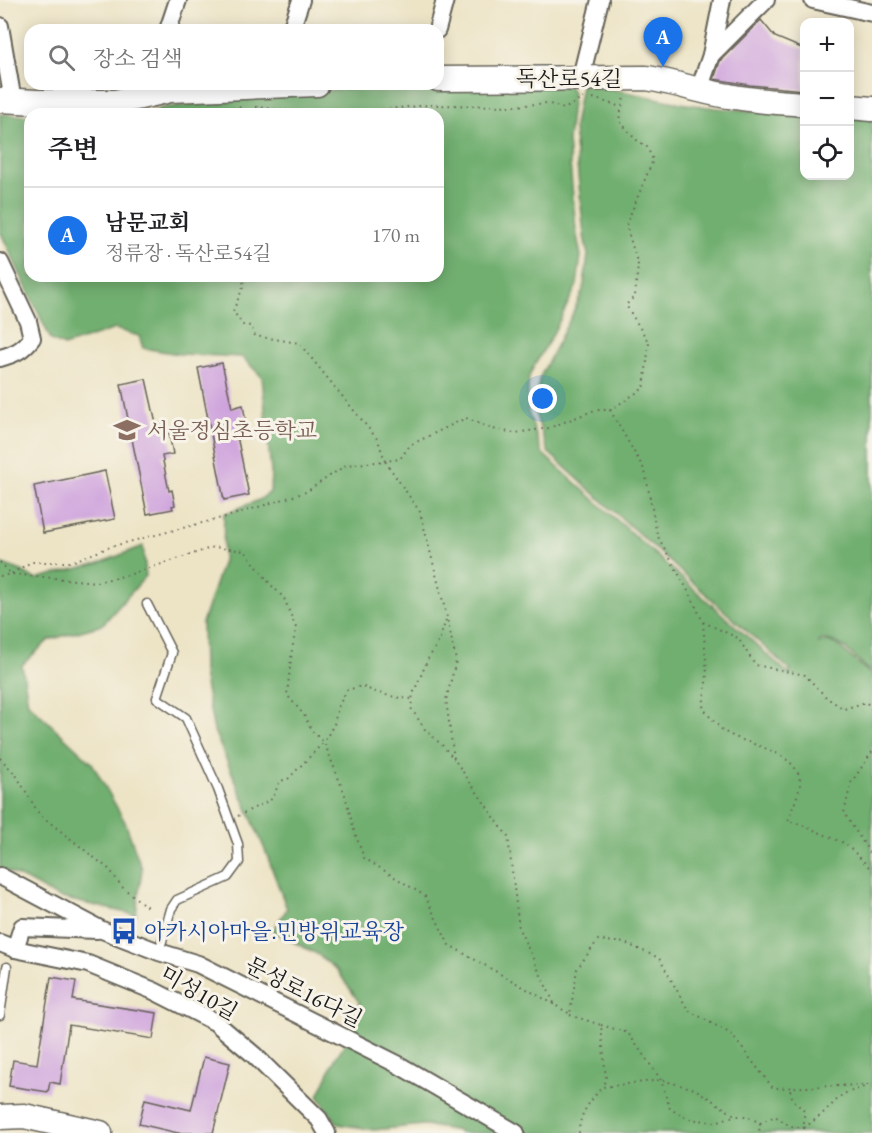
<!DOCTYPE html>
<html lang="ko">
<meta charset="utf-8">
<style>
:root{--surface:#fff;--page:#f2f2f2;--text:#202124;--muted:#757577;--line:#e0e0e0;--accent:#1a73e8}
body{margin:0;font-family:"EB Garamond","Noto Serif KR",serif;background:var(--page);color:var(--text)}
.controls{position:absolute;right:18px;top:18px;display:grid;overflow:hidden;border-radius:12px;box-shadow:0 3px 15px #0003}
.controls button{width:54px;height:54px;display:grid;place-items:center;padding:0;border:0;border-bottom:2px solid var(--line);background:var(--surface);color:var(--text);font:30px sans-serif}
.you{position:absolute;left:543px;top:399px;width:21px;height:21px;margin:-15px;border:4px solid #fff;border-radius:50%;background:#1a73e8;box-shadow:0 0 0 9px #1a73e833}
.badge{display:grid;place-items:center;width:39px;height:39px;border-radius:50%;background:var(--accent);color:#fff;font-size:20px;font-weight:700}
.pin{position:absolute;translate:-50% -50px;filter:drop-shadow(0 2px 3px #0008)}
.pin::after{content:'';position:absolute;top:32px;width:21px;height:18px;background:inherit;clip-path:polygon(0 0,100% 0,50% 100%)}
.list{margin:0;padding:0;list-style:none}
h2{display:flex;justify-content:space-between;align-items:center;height:78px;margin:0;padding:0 24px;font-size:26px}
h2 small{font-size:20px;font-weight:400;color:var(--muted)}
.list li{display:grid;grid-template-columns:39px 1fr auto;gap:18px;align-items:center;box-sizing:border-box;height:96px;padding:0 24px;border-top:2px solid var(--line)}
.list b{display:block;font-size:22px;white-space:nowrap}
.list p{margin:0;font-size:20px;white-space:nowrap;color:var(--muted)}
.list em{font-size:20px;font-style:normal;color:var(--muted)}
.icon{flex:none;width:33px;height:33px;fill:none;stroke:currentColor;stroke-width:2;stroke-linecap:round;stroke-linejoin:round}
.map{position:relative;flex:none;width:872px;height:1133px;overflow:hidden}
.search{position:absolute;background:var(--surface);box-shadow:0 3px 15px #0003;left:24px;top:24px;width:420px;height:66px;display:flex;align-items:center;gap:15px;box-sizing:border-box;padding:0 21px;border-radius:18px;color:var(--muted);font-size:22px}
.panel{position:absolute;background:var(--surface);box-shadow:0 3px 15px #0003;left:24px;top:108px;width:420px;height:174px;border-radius:18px}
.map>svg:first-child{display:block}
.forest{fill:#71af70;stroke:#466646;stroke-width:1.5}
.building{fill:#cea2dd}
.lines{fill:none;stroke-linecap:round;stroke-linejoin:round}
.lane-casing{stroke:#656258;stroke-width:11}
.street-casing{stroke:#656258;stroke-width:20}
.secondary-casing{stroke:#656258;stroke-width:27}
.path{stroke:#656258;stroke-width:2;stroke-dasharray:1.5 4.5;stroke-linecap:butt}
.lane{stroke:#fff;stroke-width:8}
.street{stroke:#fff;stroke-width:16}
.secondary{stroke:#fff;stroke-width:24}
.labels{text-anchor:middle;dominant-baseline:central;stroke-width:6;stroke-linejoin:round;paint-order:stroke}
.street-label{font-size:22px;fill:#1c1c1c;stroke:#f7f3e8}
.education-label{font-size:22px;fill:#785e54;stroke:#f7f3e8;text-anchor:start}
.transit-label{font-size:22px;fill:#164399;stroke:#f7f3e8;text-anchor:start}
</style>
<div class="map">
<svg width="872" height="1133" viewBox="0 0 872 1133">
<rect width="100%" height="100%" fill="#f7f3e8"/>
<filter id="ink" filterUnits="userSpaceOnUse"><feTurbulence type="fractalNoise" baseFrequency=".0167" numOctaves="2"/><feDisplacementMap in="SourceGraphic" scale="12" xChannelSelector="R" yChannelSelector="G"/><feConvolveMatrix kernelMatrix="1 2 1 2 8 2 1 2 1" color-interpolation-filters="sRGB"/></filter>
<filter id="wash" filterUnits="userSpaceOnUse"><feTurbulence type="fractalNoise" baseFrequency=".008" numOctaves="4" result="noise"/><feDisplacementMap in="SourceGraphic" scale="24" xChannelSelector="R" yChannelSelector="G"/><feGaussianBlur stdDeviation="1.35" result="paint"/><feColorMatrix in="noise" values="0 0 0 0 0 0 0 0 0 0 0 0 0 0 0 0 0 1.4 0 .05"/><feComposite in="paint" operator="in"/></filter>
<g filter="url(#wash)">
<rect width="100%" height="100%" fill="#ede4c6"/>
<g class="forest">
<path d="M581,85C614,88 643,96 676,102C718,110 762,112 804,112V176H850V114L872,115V671L868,670C855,658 840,638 821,640L819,643L829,641L840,647L868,672L872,673V1133H459V1131L424,1125L373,1130L338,1124L318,1096L335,1059L354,1029L359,1002L337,970L317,954L272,931L287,909L265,850L214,731L203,674L202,623L223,561L224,514L259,500L270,492L271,472L262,377L242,357L179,354L143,348L139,336L115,329L64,346L51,340L0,231V114L30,116V276H438V114H149L161,108L272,95L368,87L569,86L573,92L568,141L576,230L581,256L577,285L552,336L534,366L529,377L528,389V411L542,453L789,674L791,671L548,452L534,410L536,396L540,377L571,317L583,290L588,255L584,236L575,145L574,126Z"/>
<polygon points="143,546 146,576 102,625 49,640 22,665 28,703 92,763 125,822 142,869 136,915 57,897 26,880 0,868 0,563 22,571 35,579 100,563"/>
</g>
<g id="blocks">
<g class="building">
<polygon points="761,20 775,37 804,49 804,90 750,85 714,79 720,61"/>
<polygon points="222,363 232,408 243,405 247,429 236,431 249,495 224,500 198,368"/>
<polygon points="146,379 156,424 167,422 173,454 162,456 169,491 172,490 175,505 172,506 173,509 147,514 121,384"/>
<polygon points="105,471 115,519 43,533 34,486"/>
<polygon points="51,977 76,981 73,1000 157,1013 153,1039 69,1025 60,1084 50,1082 48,1092 9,1086 13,1060 37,1064"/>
<polygon points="204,1057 230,1063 213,1133 178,1133 139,1124 145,1099 191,1110"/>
</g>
</g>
</g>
<g filter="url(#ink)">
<use href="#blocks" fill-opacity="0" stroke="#656258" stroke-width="1.5"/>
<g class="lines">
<g class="lane-casing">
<g id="lane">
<polyline points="147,604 172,653 157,698 186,718 218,789 238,844 239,862 228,877 177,900 171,909 159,952"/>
<polyline points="0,1015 7,967"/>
</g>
</g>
<g class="street-casing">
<g id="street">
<polyline points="813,0 872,13"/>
<polyline points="0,26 13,101"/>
<polyline points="168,30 178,0"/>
<polyline points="291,30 301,0"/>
<polyline points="437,30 445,0"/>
<polyline points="711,55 766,0"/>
<polyline points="581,77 600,0"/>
<polyline points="699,90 711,55 722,0"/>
<path d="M0,262L28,321L32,338C23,350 15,354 0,358"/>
<polyline points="0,876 102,930 159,952 198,964 397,1064 516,1133"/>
<polyline points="0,943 15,949 88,964 154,991 215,1022 254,1055 319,1119 327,1133"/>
<polyline points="15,949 22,927 97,930"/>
</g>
</g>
<g class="secondary-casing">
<g id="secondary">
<path d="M438,79L646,78C674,82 701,92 729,96C754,101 779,102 804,104"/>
<polyline points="0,100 37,102 114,102 136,98 170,90 317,84"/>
<polyline points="850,107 872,109"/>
<polyline points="0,1117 24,1116 100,1133"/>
</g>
</g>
<g class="path">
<polyline points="593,98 621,107"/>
<polyline points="256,107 323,114"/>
<polyline points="167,114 244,107"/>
<polyline points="335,114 430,105 515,106 547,103 564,109 583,98"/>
<polyline points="242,276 244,285 233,311 243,325 251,326 255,336 299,343 378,440 385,461 400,459 410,445 466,418 492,429 515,433 549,428 595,410 610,410 644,388 649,343 626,305 635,296 638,265 626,225 653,160 647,147 635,139 619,120 624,97"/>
<polyline points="610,410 645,471 657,535 692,598 703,622 738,638 755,665 805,675 827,698 844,709 866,702 872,709"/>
<polyline points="0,562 11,574 96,582 128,575 214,547 245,551 270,584 284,598 296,628 292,650 287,695 304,715 312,731 324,742 345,795 354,830 364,858 425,896 449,945 555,1005"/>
<polyline points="0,576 11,574 31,562 71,562 113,546 233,515 306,492 346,465 385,461 420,512 447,617 456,661 446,700 454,759 508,837 519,929 555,1005 570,1014 577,969 598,940 625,943 659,958 688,1010 731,1034 773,1088 868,1085 872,1088"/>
<polyline points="446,620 439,641 428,659 413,694 411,708 426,731 442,745 454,759"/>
<path d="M703,622L707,674L703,708C710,717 716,725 725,732C748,746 796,750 800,781C801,790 791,811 788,821L800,824L846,844L872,870"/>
<polyline points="872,752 851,783 844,813 872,856"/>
<polyline points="0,758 16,775 39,814 110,870 122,887 147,907"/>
<path d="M238,816L272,799L280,781L288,779L324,742L334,724L338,707L347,690L362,686C377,694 395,698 413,699"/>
<polyline points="570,1015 601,1025 606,1079 602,1087"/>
<polyline points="601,1025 628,1033 661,1080 670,1109 689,1119 715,1122 734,1116"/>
<path d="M760,1123L775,1116L790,1126L804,1128V1111C796,1103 790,1098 790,1087"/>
<polyline points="804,1128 820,1116 843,1094 864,1087"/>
<path d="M579,1133C579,1113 590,1102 602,1087L661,1080L695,1089L736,1116H747L760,1123L759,1133"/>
</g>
<use href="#lane" class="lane"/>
<use href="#street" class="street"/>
<use href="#secondary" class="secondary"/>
</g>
</g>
<defs>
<g id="school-bare" transform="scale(2.07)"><path d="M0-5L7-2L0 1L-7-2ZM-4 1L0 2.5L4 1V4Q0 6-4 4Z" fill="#8d6e63" stroke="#f7f3e8" stroke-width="2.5" paint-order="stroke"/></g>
<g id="bus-bare" transform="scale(2.07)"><path d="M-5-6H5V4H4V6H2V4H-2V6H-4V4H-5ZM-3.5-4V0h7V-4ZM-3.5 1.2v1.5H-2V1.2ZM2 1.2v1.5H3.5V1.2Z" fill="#1a4fb4" stroke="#f7f3e8" stroke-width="2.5" paint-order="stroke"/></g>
</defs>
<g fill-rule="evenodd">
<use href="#school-bare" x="127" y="430"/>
<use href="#bus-bare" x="124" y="931"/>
</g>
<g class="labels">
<g class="street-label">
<text x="569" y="78">독산로54길</text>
<text transform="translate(304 992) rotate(27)">문성로16다길</text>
<text transform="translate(199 993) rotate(30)">미성10길</text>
</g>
<g class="education-label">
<text x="147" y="430">서울정심초등학교</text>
</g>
<g class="transit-label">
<text x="144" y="931">아카시아마을.민방위교육장</text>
</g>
</g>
</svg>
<div class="controls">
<button>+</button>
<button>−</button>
<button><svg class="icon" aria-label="locate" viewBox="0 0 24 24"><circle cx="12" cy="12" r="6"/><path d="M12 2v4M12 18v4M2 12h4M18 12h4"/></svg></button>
</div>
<div class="you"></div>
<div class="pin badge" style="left:663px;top:67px">A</div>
<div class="search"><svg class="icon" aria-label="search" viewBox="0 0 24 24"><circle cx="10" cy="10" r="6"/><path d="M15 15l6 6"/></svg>장소 검색</div>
<section class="panel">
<h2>주변<small></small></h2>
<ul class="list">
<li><span class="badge">A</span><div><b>남문교회</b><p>정류장 · 독산로54길</p></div><em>170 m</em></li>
</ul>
</section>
</div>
